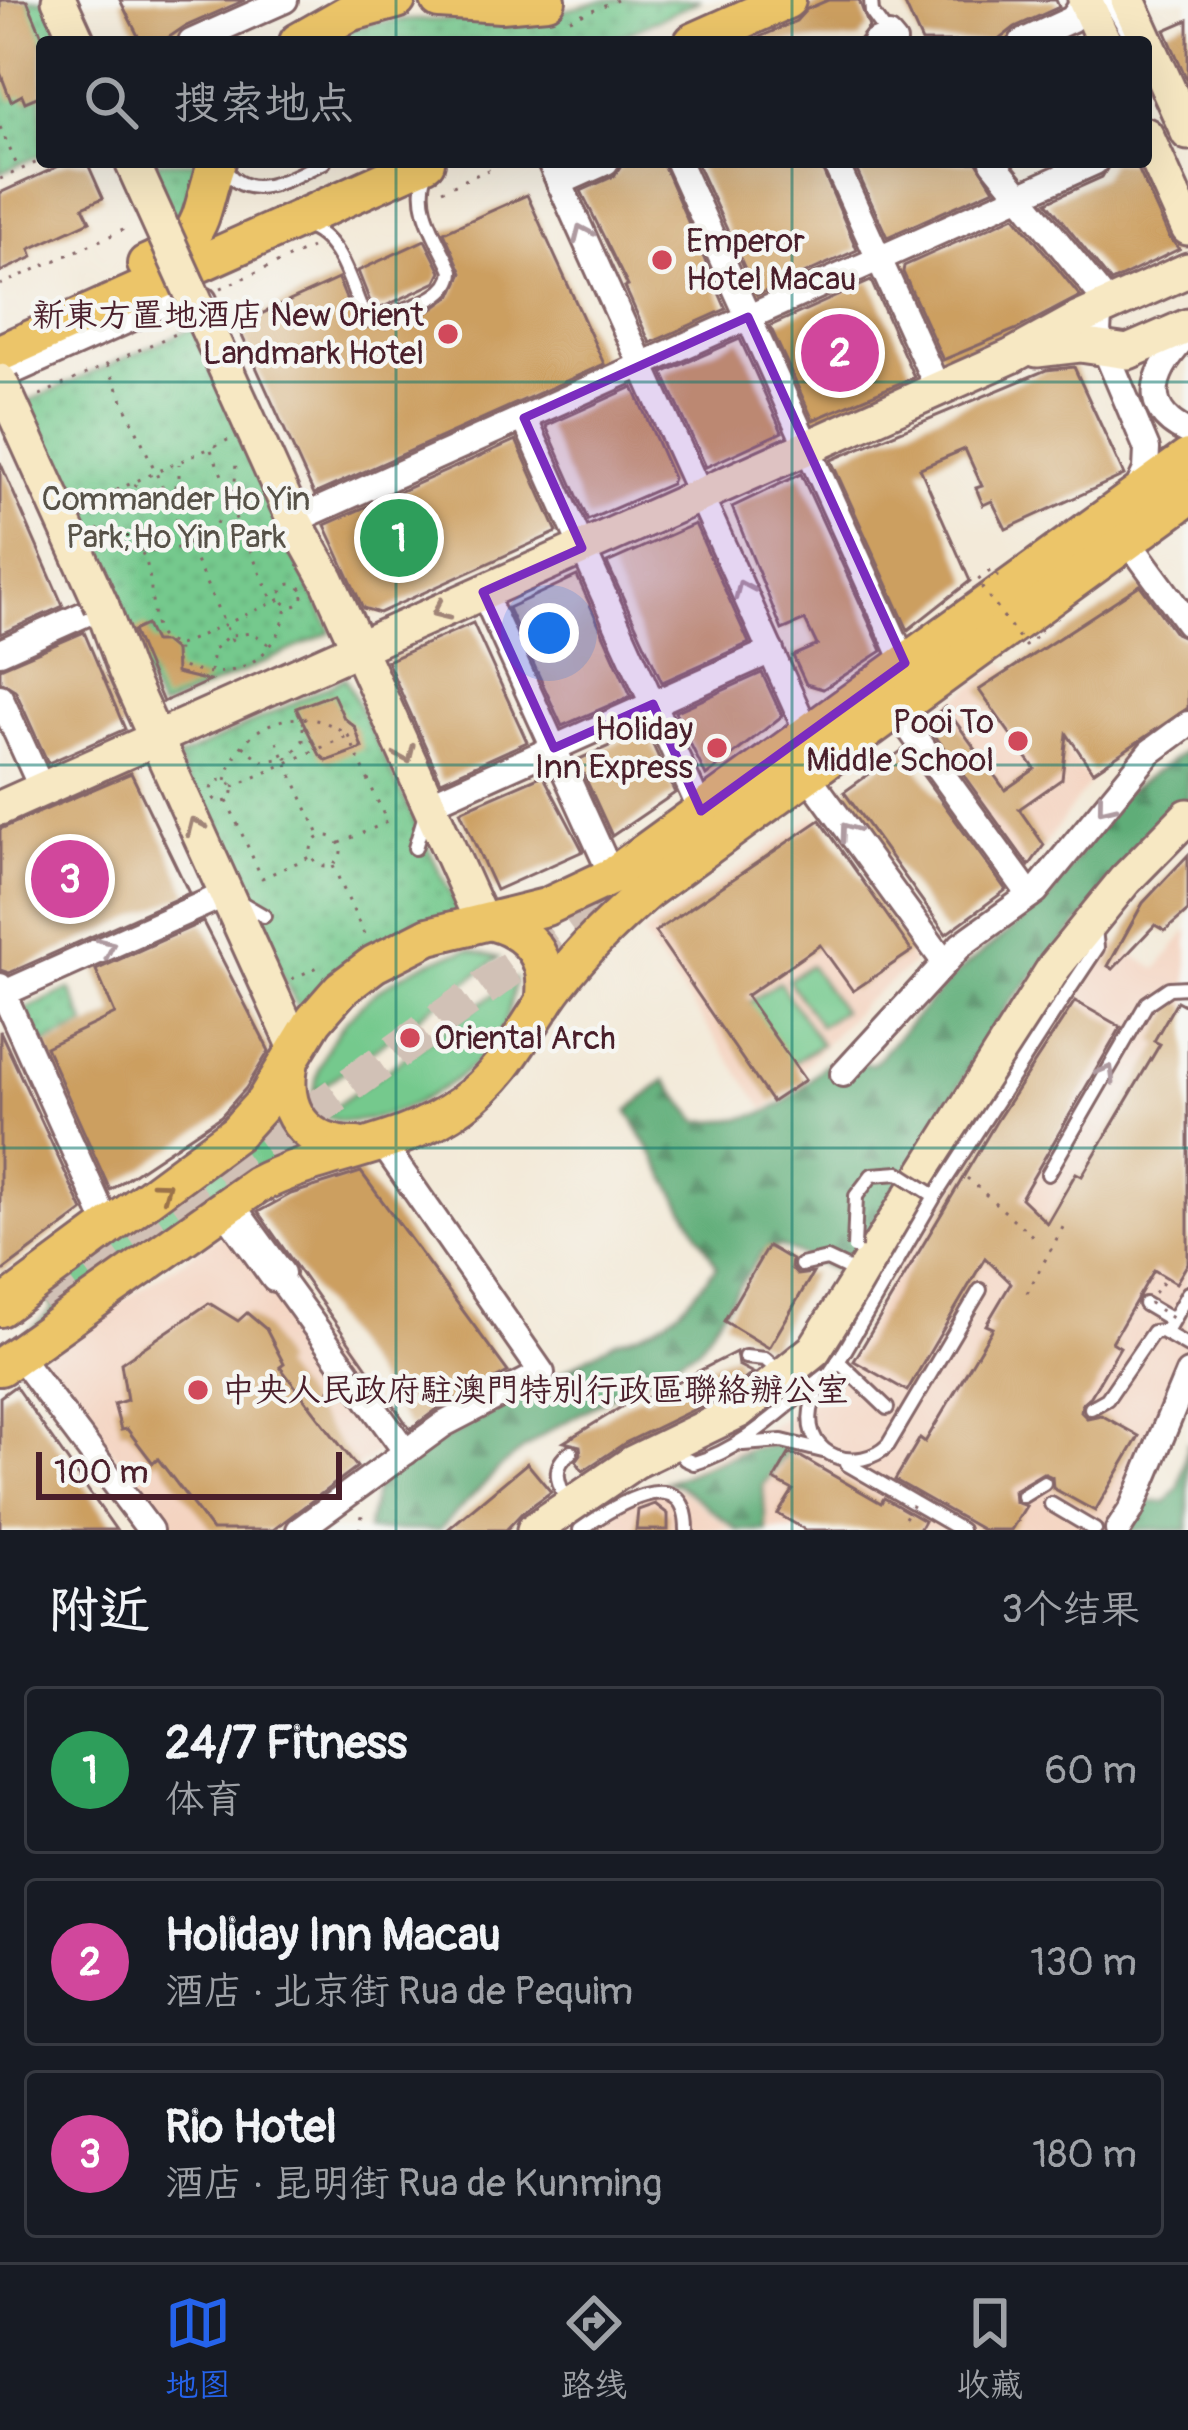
<!DOCTYPE html>
<html lang="zh">
<meta charset="utf-8">
<style>
:root{--surface:#171b24;--page:#20242c;--text:#f1f3f6;--muted:#9ea1a6;--line:#363941;--accent:#2563eb}
body{margin:0;font-family:Pangolin,"LXGW WenKai TC",sans-serif;background:var(--page);color:var(--text)}
.scale{position:absolute;left:36px;bottom:30px;width:306px;box-sizing:border-box;padding-left:12px;border:6px solid #4a1f2b;border-top:0;font-size:33px;line-height:42px;white-space:nowrap;color:#4a1f2b;-webkit-text-stroke:9px #f6f6f2;paint-order:stroke}
.you{position:absolute;left:549px;top:633px;width:42px;height:42px;margin:-30px;border:9px solid #fff;border-radius:50%;background:#1a73e8;box-shadow:0 0 0 18px #1a73e833}
.badge{display:grid;place-items:center;width:78px;height:78px;border-radius:50%;background:var(--accent);color:#fff;font-size:39px;font-weight:700}
.pin{position:absolute;translate:-50% -50%;border:6px solid #fff;box-shadow:0 3px 12px #0006}
.list{margin:0;padding:0;list-style:none}
h2{display:flex;justify-content:space-between;align-items:center;height:156px;margin:0;padding:0 48px;font-size:51px}
h2 small{font-size:39px;font-weight:400;color:var(--muted)}
.list li{display:grid;grid-template-columns:78px 1fr auto;gap:36px;align-items:center;box-sizing:border-box;height:168px;margin:0 24px 24px;padding:0 24px;border:3px solid var(--line);border-radius:12px}
.list b{display:block;font-size:45px;white-space:nowrap}
.list p{margin:0;font-size:39px;white-space:nowrap;color:var(--muted)}
.list em{font-size:39px;font-style:normal;color:var(--muted)}
.icon{flex:none;width:66px;height:66px;fill:none;stroke:currentColor;stroke-width:2;stroke-linecap:round;stroke-linejoin:round}
.map{position:relative;flex:none;width:1188px;height:1530px;overflow:hidden}
.search{position:absolute;background:var(--surface);box-shadow:0 12px 48px #0002;left:36px;right:36px;top:36px;height:132px;display:flex;align-items:center;gap:30px;box-sizing:border-box;padding:0 42px;border-radius:12px;color:var(--muted);font-size:45px}
.sheet{height:732px;background:var(--surface)}
nav{display:flex;justify-content:space-around;align-items:center;box-sizing:border-box;height:168px;border-top:3px solid var(--line);background:var(--surface);font-size:33px;color:var(--muted)}
nav a{display:grid;justify-items:center;gap:6px}
nav .on{color:var(--accent)}
.map>svg:first-child{display:block}
.built{fill:#f4d3c0}
.grass{fill:#74c98d;stroke:#5f745c;stroke-width:3}
.forest{fill:url(#forest-firs);stroke:#546652;stroke-width:3}
.park{fill:url(#park-dots);stroke:#5f745c;stroke-width:3}
.building{fill:#cc9f60}
.lines{fill:none;stroke-linecap:round;stroke-linejoin:round}
.primary-tunnel{stroke:#d1c1b6;stroke-width:36;stroke-dasharray:36 18;stroke-linecap:butt}
.lane-casing{stroke:#856668;stroke-width:18}
.street-casing{stroke:#856668;stroke-width:30}
.secondary-casing{stroke:#856668;stroke-width:39}
.primary-casing{stroke:#856668;stroke-width:42}
.path{stroke:#856668;stroke-width:3;stroke-dasharray:3 9;stroke-linecap:butt}
.lane{stroke:#fff;stroke-width:12}
.street{stroke:#fff;stroke-width:24}
.secondary{stroke:#f7e8c3;stroke-width:33}
.primary{stroke:#ecc569;stroke-width:36}
.lane-bridge-casing{stroke:#856668;stroke-width:18;stroke-linecap:butt}
.secondary-bridge-casing{stroke:#856668;stroke-width:39;stroke-linecap:butt}
.path-bridge{stroke:#856668;stroke-width:3;stroke-dasharray:3 9;stroke-linecap:butt}
.lane-bridge{stroke:#fff;stroke-width:12}
.secondary-bridge{stroke:#f7e8c3;stroke-width:33}
.oneway{stroke:#ae9aa0}
.oneway2{stroke:#a08477}
.oneway3{stroke:#9b724a}
.marked{fill:#7b2cbf;fill-opacity:0.2;stroke:#7b2cbf;stroke-width:9;stroke-linejoin:round}
.grid{fill:none;stroke:#0f766e;stroke-width:3;stroke-opacity:0.55}
.poi-dot{fill:#d1495b;stroke:#f6f6f2;stroke-width:4.5}
.labels{text-anchor:middle;dominant-baseline:central;stroke-width:9;stroke-linejoin:round;paint-order:stroke}
.poi-label{font-size:33px;fill:#4a1f2b;stroke:#f6f6f2;text-anchor:start}
.park-label{font-size:33px;fill:#575248;stroke:#f6f6f2}
</style>
<div class="map">
<svg width="1188" height="1530" viewBox="0 0 1188 1530">
<defs>
<pattern id="forest-firs" width="22" height="20" patternUnits="userSpaceOnUse" patternTransform="scale(3)"><rect width="22" height="20" fill="#5fad78"/><path d="M5 1l3.5 6h-7zM16 11l3.5 6h-7z" fill="#508c63"/></pattern>
<pattern id="park-dots" width="8" height="8" patternUnits="userSpaceOnUse" patternTransform="scale(3)"><rect width="8" height="8" fill="#74c98d"/><path d="M2 2h.1M6 6h.1" fill="none" stroke="#66ac7a" stroke-width="1.8" stroke-linecap="round"/></pattern>
</defs>
<rect width="100%" height="100%" fill="#f6f6f2"/>
<filter id="ink" filterUnits="userSpaceOnUse"><feTurbulence type="fractalNoise" baseFrequency=".00833" numOctaves="2"/><feDisplacementMap in="SourceGraphic" scale="24" xChannelSelector="R" yChannelSelector="G"/><feConvolveMatrix kernelMatrix="1 2 1 2 8 2 1 2 1" color-interpolation-filters="sRGB"/></filter>
<filter id="wash" filterUnits="userSpaceOnUse"><feTurbulence type="fractalNoise" baseFrequency=".004" numOctaves="4" result="noise"/><feDisplacementMap in="SourceGraphic" scale="48" xChannelSelector="R" yChannelSelector="G"/><feGaussianBlur stdDeviation="2.7" result="paint"/><feColorMatrix in="noise" values="0 0 0 0 0 0 0 0 0 0 0 0 0 0 0 0 0 1.4 0 .05"/><feComposite in="paint" operator="in"/></filter>
<g filter="url(#wash)">
<rect width="100%" height="100%" fill="#f3ead9"/>
<g class="built">
<polygon points="1005,664 1090,782 1023,875 916,727"/>
<polygon points="814,817 914,963 863,1004 797,1074 803,1084 764,1109 643,935"/>
<polygon points="1188,929 1188,1391 1120,1530 737,1530 725,1522 681,1474 779,1421 819,1393 853,1355 914,1236 1042,1034 1107,940 1157,969"/>
<polygon points="233,1227 390,1443 273,1530 172,1530 40,1356"/>
<polygon points="655,1486 681,1490 732,1530 570,1530 591,1515"/>
</g>
<g class="grass">
<path d="M469,950L499,958L314,1093C322,1018 400,964 469,950Z"/>
<polygon points="810,965 842,1011 820,1026 788,980"/>
<path d="M515,979C511,1001 508,1023 495,1042C468,1081 368,1141 323,1115Z"/>
<polygon points="779,982 821,1044 789,1066 747,1004"/>
<polygon points="279,1098 319,1150 0,1359 54,1307 44,1297"/>
</g>
<g class="forest">
<path d="M1188,749V808L1154,837L1007,1006L846,1275L780,1246L762,1252L698,1348L547,1432L503,1465L439,1530H367L377,1484L407,1461L616,1341C670,1327 683,1307 717,1266L628,1111L665,1080L698,1121C765,1120 781,1112 826,1063L873,1064L953,976L1049,900L1114,801Z"/>
<polygon points="1188,1441 1188,1530 1128,1530 1147,1502 1166,1502 1179,1487"/>
<polygon points="784,1444 790,1448 763,1485 766,1530 737,1530 679,1485 666,1482 751,1448"/>
</g>
<g class="park">
<polygon points="0,0 49,0 67,42 42,42 42,154 0,173"/>
<path d="M604,0H701L608,42H321C377,9 441,24 503,20C538,18 570,9 604,0Z"/>
<polygon points="135,162 197,162 185,234"/>
<polygon points="193,328 331,632 160,709 22,404"/>
<polygon points="345,678 460,913 332,977 299,1010 177,759"/>
<polygon points="70,989 86,1025 36,1048 20,1012"/>
</g>
<g id="blocks">
<g class="building">
<polygon points="0,0 27,0 42,36 42,95 25,102 22,95 11,101 0,72"/>
<polygon points="120,0 245,0 184,27 162,42 141,42"/>
<polygon points="828,0 859,0 869,27 859,40 762,42 760,37 796,21 807,9"/>
<polygon points="903,0 1056,0 1059,7 1015,27 996,42 922,42"/>
<polygon points="1188,20 1188,82 1165,30"/>
<polygon points="68,162 87,162 103,198 83,207 90,221 30,249 33,257 0,272 0,193"/>
<polygon points="623,162 662,162 726,309 650,343 625,287 628,286 581,191 614,176"/>
<polygon points="696,162 819,162 857,250 757,295"/>
<polygon points="853,162 977,162 994,189 887,237"/>
<polygon points="1111,162 1135,162 1169,237 1179,249 1111,282 1047,202 1102,177"/>
<polygon points="527,195 604,364 314,494 237,325 338,279 353,316 367,327 386,328 430,311 452,295 462,273 444,232"/>
<polygon points="1015,216 1080,296 1017,329 943,360 903,272 904,266"/>
<polygon points="425,240 441,272 436,282 381,308 371,304 358,271"/>
<polygon points="871,281 914,377 813,420 770,326"/>
<polygon points="740,339 782,432 706,467 663,373"/>
<polygon points="1074,367 1124,475 1006,529 992,501 983,505 976,488 982,486 965,449 920,468 970,581 908,630 831,460 1046,370"/>
<polygon points="633,387 673,478 671,484 588,520 546,426"/>
<polygon points="516,440 557,532 379,613 363,608 325,525"/>
<polygon points="0,462 63,606 0,634"/>
<polygon points="801,474 882,651 823,689 806,684 793,656 817,645 805,620 782,630 732,507"/>
<polygon points="695,524 749,643 662,682 607,563"/>
<polygon points="577,576 631,696 562,726 508,608"/>
<polygon points="1140,585 1175,633 1188,639 1188,708 1093,772 1067,734 1062,779 1019,809 1044,845 1029,866 925,722 945,707 1005,790 1035,769 979,690"/>
<polygon points="473,623 527,742 441,781 387,661"/>
<polygon points="146,625 154,642 164,642 175,651 176,673 209,681 163,702 133,631"/>
<polygon points="84,632 125,729 48,763 15,690 0,681 0,668"/>
<polygon points="762,673 782,716 706,776 675,712"/>
<polygon points="333,694 344,718 355,727 362,748 327,761 320,755 296,708"/>
<polygon points="646,730 675,793 612,836 577,760"/>
<polygon points="904,749 1006,890 946,934 844,792"/>
<polygon points="131,773 189,893 9,973 0,970 0,829"/>
<polygon points="543,775 583,851 496,890 460,811"/>
<polygon points="820,820 912,951 853,991 820,945 746,996 805,1080 772,1102 655,932"/>
<polygon points="1188,855 1188,911 1165,931 1155,925 1113,969 1108,966 1143,903"/>
<polygon points="203,922 269,1051 246,1088 221,1116 110,1190 46,1047 115,1014 96,970"/>
<polygon points="1075,1001 1121,1027 1021,1198 1047,1223 1076,1173 1082,1176 1160,1044 1154,1041 1177,1001 1188,1007 1188,1263 1176,1283 1154,1270 1112,1342 1120,1347 1091,1396 1082,1404 1081,1412 1087,1418 1101,1415 1139,1436 1095,1511 1053,1488 1052,1477 1043,1473 1014,1490 1015,1502 1026,1506 1011,1530 983,1530 895,1480 920,1438 925,1442 993,1328 986,1325 1011,1283 985,1258 907,1391 854,1361 996,1122"/>
<polygon points="0,1031 83,1211 0,1273"/>
<polygon points="361,1172 508,1372 436,1410 410,1429 258,1212 291,1194"/>
<polygon points="768,1246 792,1260 791,1268 797,1275 813,1273 769,1348 724,1321"/>
<polygon points="209,1303 238,1321 247,1313 266,1329 284,1364 280,1367 357,1467 273,1530 212,1530 158,1459 153,1463 127,1429 121,1430 114,1404 127,1400 121,1363"/>
<polygon points="736,1352 738,1365 753,1373 728,1393 625,1443 583,1471 576,1461 581,1454 580,1446 564,1442 641,1395 644,1399"/>
<polygon points="15,1386 116,1530 0,1530 0,1397"/>
<polygon points="789,1454 801,1457 881,1503 884,1498 924,1521 919,1530 806,1530 778,1514 793,1490 774,1480"/>
<polygon points="527,1463 551,1492 522,1513 506,1530 447,1530"/>
<polygon points="655,1504 668,1514 668,1530 636,1530 638,1510"/>
</g>
</g>
</g>
<g filter="url(#ink)">
<use href="#blocks" fill-opacity="0" stroke="#856668" stroke-width="3"/>
<g class="lines">
<polyline class="primary-tunnel" points="45,1306 647,870"/>
<g class="lane-casing">
<g id="lane">
<polyline points="871,0 872,13 888,35"/>
<polyline points="1108,0 1132,41"/>
<path d="M222,165C247,208 291,177 324,162"/>
<path d="M304,226C339,236 349,280 362,311L372,318H383C406,308 451,299 452,271C439,241 412,205 427,172"/>
<polyline points="415,848 426,811"/>
<polyline points="240,902 264,916"/>
<polyline points="1055,1011 1097,948 1095,928"/>
<polyline points="1048,1174 1147,1003 1169,988 1188,987"/>
<polyline points="801,1265 827,1259 861,1275"/>
<polyline points="1145,1304 1172,1320"/>
<polyline points="1165,1333 1188,1293"/>
<path d="M844,1352C833,1370 815,1390 811,1410C803,1458 859,1474 888,1445L980,1290"/>
<polyline points="745,1357 765,1359 780,1372"/>
<polyline points="838,1361 887,1408"/>
<polyline points="1091,1408 1107,1399 1153,1332 1162,1331 1188,1346"/>
<polyline points="743,1444 782,1441 823,1451"/>
<path d="M675,1447L685,1459L694,1463C744,1449 784,1407 824,1376"/>
<polyline points="847,1464 961,1530"/>
<polyline points="1023,1496 1044,1483"/>
<polyline points="1051,1504 1095,1530"/>
<path d="M568,1505C559,1485 549,1467 571,1452"/>
<path d="M580,1530C608,1510 687,1457 687,1530"/>
</g>
</g>
<g class="street-casing">
<g id="street">
<polyline points="191,42 285,0"/>
<polyline points="875,42 889,36 894,42"/>
<polyline points="1022,42 1072,19 1085,1"/>
<polyline points="550,162 808,734"/>
<polyline points="678,162 905,663"/>
<polyline points="835,162 938,389"/>
<polyline points="993,162 1109,305 1099,317 1098,333 1147,449 1146,470 1136,492"/>
<polyline points="559,183 606,162"/>
<path d="M1188,335C1157,366 1134,407 1188,432"/>
<polyline points="0,383 12,372 178,298 204,300"/>
<polyline points="524,418 701,811"/>
<polyline points="309,514 1095,162"/>
<polyline points="1128,541 1188,623"/>
<polyline points="483,592 612,876"/>
<polyline points="0,652 87,613"/>
<polyline points="0,697 42,789"/>
<polyline points="895,709 1030,895"/>
<polyline points="807,774 945,963 961,945 1036,891 1150,752 1188,724"/>
<polyline points="429,804 771,651"/>
<polyline points="0,986 109,1228"/>
<polyline points="0,995 226,894"/>
<polyline points="843,1074 945,963"/>
<polyline points="222,1207 274,1279 282,1273 230,1202"/>
<polyline points="278,1276 406,1452"/>
<polyline points="19,1356 150,1530"/>
<polyline points="299,1530 444,1424 542,1373 382,1143"/>
<polyline points="1118,1530 1131,1510 1188,1373"/>
</g>
</g>
<g class="secondary-casing">
<g id="secondary">
<polyline points="59,0 78,42"/>
<polyline points="1085,0 1104,42"/>
<polyline points="1128,0 1188,133"/>
<polyline points="1146,135 1188,228"/>
<polyline points="1037,350 1080,345 1128,352 1188,326"/>
<polyline points="294,520 327,579 482,922"/>
<polyline points="102,606 125,670 296,1048"/>
<polyline points="0,808 1012,356 1079,319 1188,270"/>
<polyline points="534,1530 634,1462 739,1411 814,1350 1055,966 1125,880 1188,816"/>
</g>
</g>
<g class="primary-casing">
<g id="primary">
<polyline points="439,0 501,4 547,0"/>
<polyline points="298,42 349,13 397,0"/>
<polyline points="693,42 787,0"/>
<path d="M146,264C209,236 196,221 217,162"/>
<polyline points="0,353 426,162"/>
<path d="M493,922C533,933 551,962 544,1003"/>
<path d="M290,1061C279,1110 305,1147 357,1146"/>
<polyline points="0,1308 236,1133 264,1102 314,1020 341,989 374,964 429,936 546,907 612,876 1188,458"/>
<path d="M0,1367L257,1185C323,1151 400,1149 462,1104C510,1069 524,1027 558,983C584,948 615,919 648,890L1188,497"/>
</g>
</g>
<g class="path">
<polyline points="570,19 617,0"/>
<polyline points="519,42 545,30"/>
<polyline points="0,127 19,170"/>
<polyline points="0,179 42,160"/>
<polyline points="442,190 506,162"/>
<polyline points="0,285 130,227"/>
<polyline points="221,288 311,248"/>
<polyline points="107,365 235,647"/>
<polyline points="40,395 179,332"/>
<polyline points="211,450 231,496"/>
<polyline points="134,484 147,496 168,494 179,482 179,464"/>
<polyline points="83,505 228,440"/>
<polyline points="230,506 273,601"/>
<path d="M97,529C156,581 245,536 235,457"/>
<path d="M142,553C156,576 148,627 162,638C167,642 174,643 178,648L176,664C226,688 279,661 287,606"/>
<circle cx="292" cy="595" r="11"/>
<polyline points="179,645 281,599"/>
<polyline points="210,672 213,650 229,635 253,633 271,646"/>
<polyline points="277,742 320,837"/>
<polyline points="243,746 262,761 288,758 303,741 303,717"/>
<circle cx="222" cy="791" r="11"/>
<path d="M226,780C239,722 301,700 348,735L387,822L340,843"/>
<polyline points="233,787 347,736"/>
<polyline points="227,801 262,878 312,856"/>
<circle cx="326" cy="851" r="15"/>
<polyline points="333,866 364,934"/>
<polyline points="292,979 322,965"/>
<polyline points="967,1178 1037,1240"/>
<polyline points="1027,1293 1067,1220"/>
<polyline points="1154,1293 1161,1283 1168,1288"/>
<polyline points="359,1530 363,1511"/>
</g>
<use href="#lane" class="lane"/>
<use href="#street" class="street"/>
<use href="#secondary" class="secondary"/>
<use href="#primary" class="primary"/>
<g class="lane-bridge-casing">
<g id="lane-bridge">
<polyline points="854,1248 856,1196 872,1175 899,1173 935,1196"/>
<polyline points="844,1352 935,1196 1055,1011"/>
</g>
</g>
<g class="secondary-bridge-casing">
<g id="secondary-bridge">
<polyline points="132,162 294,520"/>
<polyline points="0,381 102,606"/>
</g>
</g>
<g class="path-bridge">
<polyline points="999,575 996,577 990,571 977,581 1025,646 1042,633 1037,626"/>
<polyline points="1139,1296 1188,1329"/>
<polyline points="309,1405 363,1365"/>
<polyline points="905,1518 920,1492"/>
</g>
<use href="#lane-bridge" class="lane-bridge"/>
<use href="#secondary-bridge" class="secondary-bridge"/>
</g>
<defs><path id="oneway-chevron" d="M-2-3.5L2.5 0L-2 3.5" fill="none" stroke-width="1.6" stroke-linecap="round" stroke-linejoin="round" transform="scale(3)"/></defs>
<g class="oneway">
<use href="#oneway-chevron" transform="translate(582 233) rotate(-114)"/>
<use href="#oneway-chevron" transform="translate(743 589) rotate(-114)"/>
<use href="#oneway-chevron" transform="translate(1105 806) rotate(129)"/>
<use href="#oneway-chevron" transform="translate(848 831) rotate(-126)"/>
<use href="#oneway-chevron" transform="translate(107 947) rotate(-24)"/>
<use href="#oneway-chevron" transform="translate(1107 1073) rotate(-60)"/>
</g>
<g class="oneway2">
<use href="#oneway-chevron" transform="translate(440 611) rotate(156)"/>
<use href="#oneway-chevron" transform="translate(406 755) rotate(66)"/>
<use href="#oneway-chevron" transform="translate(195 826) rotate(-114)"/>
</g>
<use class="oneway3" href="#oneway-chevron" transform="translate(163 1189) rotate(-36)"/>
</g>
<path class="marked" d="M748,317L905,663L701,811L653,704L554,748L483,592L582,548L524,418Z"/>
<path class="grid" d="M396,0V42M792,0V42M396,162V1530M792,162V1530M0,382H1188M0,765H1188M0,1148H1188"/>
<g class="poi-dot">
<circle cx="662" cy="260" r="12"/>
<circle cx="448" cy="334" r="12"/>
<circle cx="1018" cy="741" r="12"/>
<circle cx="717" cy="748" r="12"/>
<circle cx="410" cy="1038" r="12"/>
<circle cx="198" cy="1390" r="12"/>
</g>
<g class="labels">
<g class="poi-label">
<text x="686" y="241">Emperor<tspan x="686" dy="38">Hotel Macau</tspan></text>
<text x="424" y="315" text-anchor="end">新東方置地酒店 New Orient<tspan x="424" dy="38">Landmark Hotel</tspan></text>
<text x="994" y="722" text-anchor="end">Pooi To<tspan x="994" dy="38">Middle School</tspan></text>
<text x="693" y="729" text-anchor="end">Holiday<tspan x="693" dy="38">Inn Express</tspan></text>
<text x="434" y="1038">Oriental Arch</text>
<text x="222" y="1390">中央人民政府駐澳門特別行政區聯絡辦公室</text>
</g>
<g class="park-label">
<text x="176" y="499">Commander Ho Yin<tspan x="176" dy="38">Park;Ho Yin Park</tspan></text>
</g>
</g>
</svg>
<div class="scale">100 m</div>
<div class="you"></div>
<div class="pin badge" style="left:399px;top:538px;background:#2e9e5b">1</div>
<div class="pin badge" style="left:840px;top:353px;background:#d1479c">2</div>
<div class="pin badge" style="left:70px;top:879px;background:#d1479c">3</div>
<div class="search"><svg class="icon" aria-label="search" viewBox="0 0 24 24"><circle cx="10" cy="10" r="6"/><path d="M15 15l6 6"/></svg>搜索地点</div>
</div>
<section class="sheet">
<h2>附近<small>3个结果</small></h2>
<ul class="list">
<li><span class="badge" style="background:#2e9e5b">1</span><div><b>24/7 Fitness</b><p>体育</p></div><em>60 m</em></li>
<li><span class="badge" style="background:#d1479c">2</span><div><b>Holiday Inn Macau</b><p>酒店 · 北京街 Rua de Pequim</p></div><em>130 m</em></li>
<li><span class="badge" style="background:#d1479c">3</span><div><b>Rio Hotel</b><p>酒店 · 昆明街 Rua de Kunming</p></div><em>180 m</em></li>
</ul>
</section>
<nav>
<a class="on"><svg class="icon" aria-label="map" viewBox="0 0 24 24"><path d="M3 6l6-2 6 2 6-2v14l-6 2-6-2-6 2zM9 4v14M15 6v14"/></svg>地图</a>
<a><svg class="icon" aria-label="directions" viewBox="0 0 24 24"><path d="M12 3l9 9-9 9-9-9zM9 14v-3h6M13 9l2 2-2 2"/></svg>路线</a>
<a><svg class="icon" aria-label="saved" viewBox="0 0 24 24"><path d="M7 4h10v16l-5-4-5 4z"/></svg>收藏</a>
</nav>
